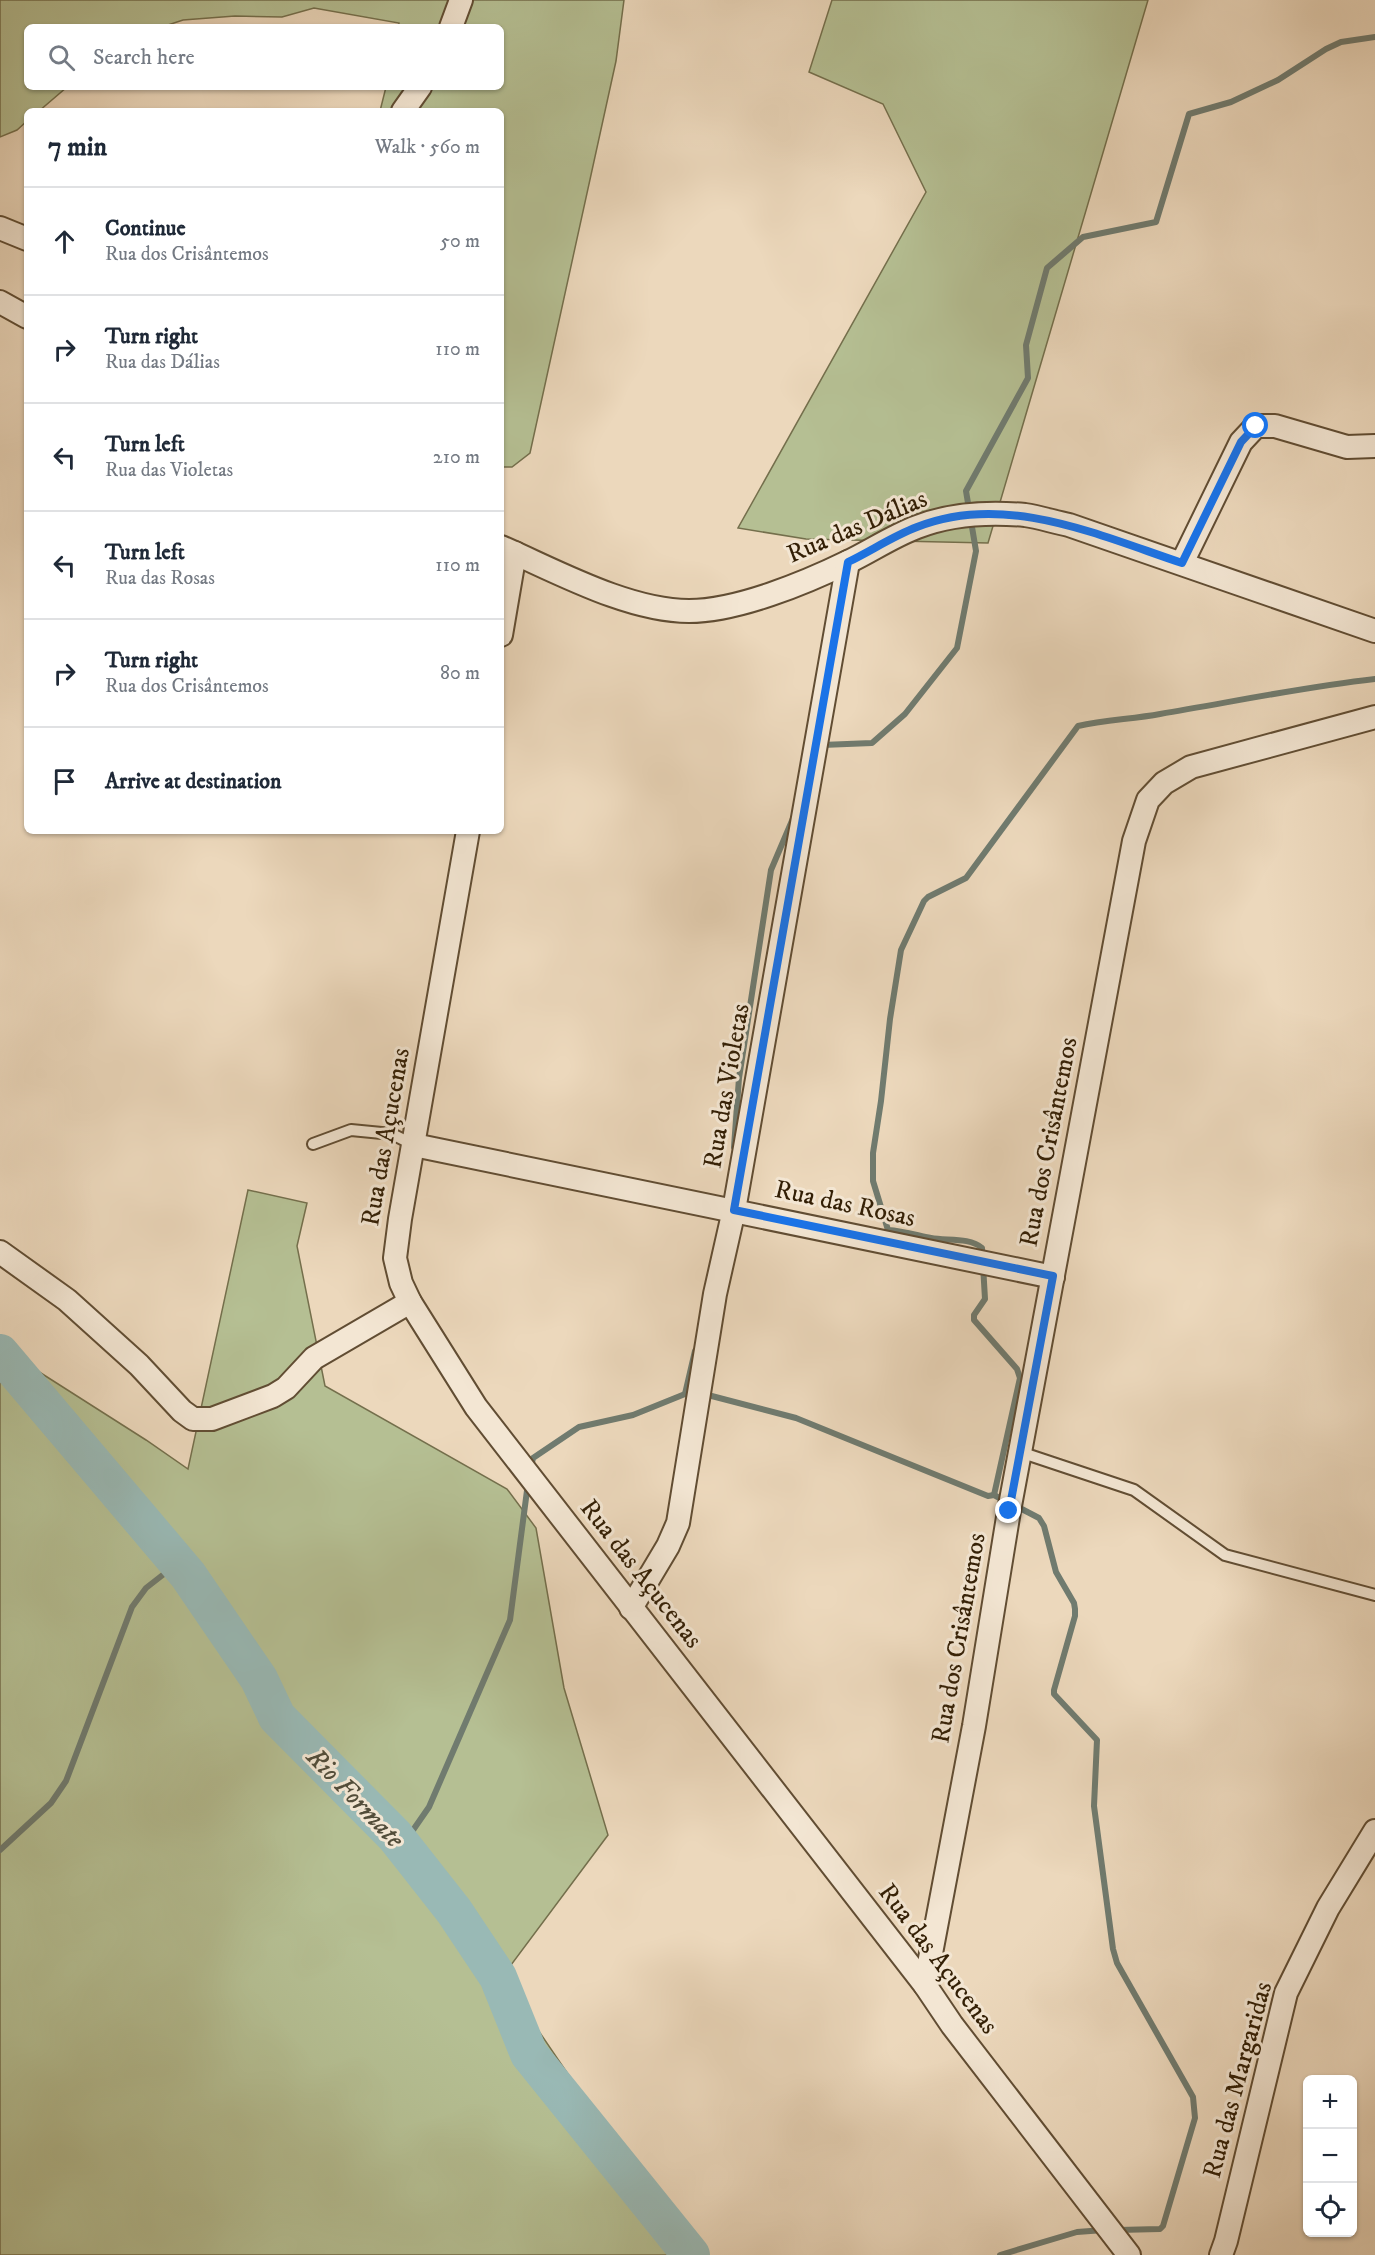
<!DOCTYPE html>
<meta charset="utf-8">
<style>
:root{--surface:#fff;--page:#f6f6f7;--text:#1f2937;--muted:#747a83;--line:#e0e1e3}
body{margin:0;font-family:"IM FELL DW Pica",serif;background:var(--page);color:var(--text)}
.controls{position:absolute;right:18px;bottom:18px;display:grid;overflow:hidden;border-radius:9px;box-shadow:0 2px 4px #0004}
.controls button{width:54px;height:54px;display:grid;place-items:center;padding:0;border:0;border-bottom:2px solid var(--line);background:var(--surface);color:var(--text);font:30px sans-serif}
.stop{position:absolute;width:18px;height:18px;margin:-14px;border:4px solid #1a73e8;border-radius:50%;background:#fff}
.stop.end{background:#1a73e8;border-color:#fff;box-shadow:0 2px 6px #0008}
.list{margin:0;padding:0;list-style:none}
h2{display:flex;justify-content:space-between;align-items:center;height:78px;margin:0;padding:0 24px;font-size:26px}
h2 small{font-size:20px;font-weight:400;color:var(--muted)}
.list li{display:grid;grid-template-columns:39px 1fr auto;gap:18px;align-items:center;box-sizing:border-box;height:108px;padding:0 24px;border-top:2px solid var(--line)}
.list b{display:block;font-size:22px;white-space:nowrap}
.list p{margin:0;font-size:20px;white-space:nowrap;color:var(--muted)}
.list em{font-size:20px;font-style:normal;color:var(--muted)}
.icon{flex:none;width:33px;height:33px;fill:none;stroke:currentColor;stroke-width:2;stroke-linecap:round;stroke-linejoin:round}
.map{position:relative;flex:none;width:1375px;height:2255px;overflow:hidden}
.search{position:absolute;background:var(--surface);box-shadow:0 2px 4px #0004;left:24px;top:24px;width:480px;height:66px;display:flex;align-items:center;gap:15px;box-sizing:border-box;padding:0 21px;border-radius:9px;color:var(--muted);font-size:22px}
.panel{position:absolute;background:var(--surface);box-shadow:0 2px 4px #0004;left:24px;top:108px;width:480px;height:726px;border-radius:9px}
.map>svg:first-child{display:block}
.green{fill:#b5bf93;stroke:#746f4c;stroke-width:1.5}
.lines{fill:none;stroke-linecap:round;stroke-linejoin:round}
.stream{stroke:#707b6f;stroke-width:6}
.river{stroke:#99b9b5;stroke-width:38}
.service-casing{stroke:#614d33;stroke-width:14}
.minor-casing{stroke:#614d33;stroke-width:26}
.service{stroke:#f3e6d3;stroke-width:10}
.minor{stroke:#f3e6d3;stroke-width:22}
.route{stroke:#1a73e8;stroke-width:8}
.labels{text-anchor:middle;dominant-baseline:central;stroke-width:6;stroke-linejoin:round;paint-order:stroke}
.street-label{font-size:26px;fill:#331f05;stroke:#f3e6d3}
.water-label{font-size:27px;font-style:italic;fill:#524d3a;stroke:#f3e6d3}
</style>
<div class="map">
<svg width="1375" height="2255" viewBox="0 0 1375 2255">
<rect width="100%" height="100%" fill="#ecd8bc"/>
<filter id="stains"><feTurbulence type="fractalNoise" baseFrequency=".00333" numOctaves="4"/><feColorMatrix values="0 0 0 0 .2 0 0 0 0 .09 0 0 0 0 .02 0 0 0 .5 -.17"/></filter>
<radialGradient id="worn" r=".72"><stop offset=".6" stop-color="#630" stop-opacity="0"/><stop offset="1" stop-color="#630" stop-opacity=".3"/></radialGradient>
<g class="green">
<polygon points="0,0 624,0 616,61 530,453 512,467 501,467 501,111 380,111 386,87 501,87 501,27 398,27 399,23 314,8 282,17 235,16 183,20 162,27 27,27 27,87 67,87 39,111 27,111 27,121 17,130 0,137"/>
<polygon points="832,0 1148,0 988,543 806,539 738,528 926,192 883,104 809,72"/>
<polygon points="248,1190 307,1203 297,1246 325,1386 507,1489 536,1528 564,1688 608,1835 502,1977 691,2255 0,2255 0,1347 146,1440 188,1469"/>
</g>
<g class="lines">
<g class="stream">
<polyline points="822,745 872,743 905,714 957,648 976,551 966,491 1028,378 1026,345 1047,268 1083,237 1156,222 1189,114 1231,102 1278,80 1326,49 1341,42 1375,37"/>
<polyline points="734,1147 739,1078 771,870 794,816"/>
<polyline points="685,1394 695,1351"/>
<polyline points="704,1394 796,1418 988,1496 994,1495 1007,1502"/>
<polyline points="531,1467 533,1458 579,1427 633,1415 685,1394 694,1394"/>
<path d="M994,1495L1020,1378L1017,1369L974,1320V1315L985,1299L982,1248C970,1237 946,1241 931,1238C916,1235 903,1231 888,1230L873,1181V1153L881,1101L890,1019L901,950L924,901L928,897L966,878L1078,726C1105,720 1133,719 1160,714C1232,702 1303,687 1375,679"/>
<polyline points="1016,1506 1039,1518 1044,1526 1056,1572 1074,1603 1075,1609 1075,1616 1054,1690 1054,1694 1097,1740 1094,1806 1113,1949 1117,1963 1193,2097 1195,2118 1163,2226 1160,2229 1118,2230"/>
<polyline points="402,1846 429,1807 510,1620 528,1483"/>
<polyline points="0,1850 51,1803 66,1781 132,1607 146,1588 178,1563"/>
<polyline points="1000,2255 1077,2232 1104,2230"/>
</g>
<polyline class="river" points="0,1353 188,1575 259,1679 277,1717 395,1836 454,1911 498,1977 529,2054 691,2255"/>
<g class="service-casing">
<g id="service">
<polyline points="313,1144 351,1130 392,1134 414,1145"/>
<polyline points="1020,1452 1134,1490 1225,1555 1375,1595"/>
</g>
</g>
<g class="minor-casing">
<g id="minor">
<polyline points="451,27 461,0"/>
<polyline points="403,111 420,87"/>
<polyline points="0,228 27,239"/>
<polyline points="0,302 27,317"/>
<path d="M501,547C556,571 628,611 689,611C737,611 805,583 848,562C871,551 893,536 917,527C950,514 990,512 1025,515C1039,517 1054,522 1069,525L1375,631"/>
<polyline points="1182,563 1241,442 1256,426 1275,426 1347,447 1375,446"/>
<polyline points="501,635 515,553"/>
<polyline points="468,831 400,1219 395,1258 401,1283 410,1302 476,1407 925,1985 952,2025 1129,2255"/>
<polyline points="414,1145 1053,1277"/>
<polyline points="0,1252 67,1300 139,1365 182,1411 193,1419 212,1419 273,1396 286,1388 314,1358 410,1302"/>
<polyline points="631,1608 668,1546 678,1523 715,1294 734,1210 848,562"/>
<polyline points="925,1985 974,1726 1009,1511 1134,841 1148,800 1164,783 1191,767 1375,717"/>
<polyline points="1221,2255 1226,2241 1286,1993 1328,1908 1375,1831"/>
</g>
</g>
<use href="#service" class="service"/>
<use href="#minor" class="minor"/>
</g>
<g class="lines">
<path class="route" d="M1009,1511L1053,1276L734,1210L848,562C871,551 893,536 917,527C1005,492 1098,535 1182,563L1241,442L1256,426"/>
</g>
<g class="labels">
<g class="street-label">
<text transform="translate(857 527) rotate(-23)">Rua das Dálias</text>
<text transform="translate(727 1086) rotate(-80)">Rua das Violetas</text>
<text transform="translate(386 1137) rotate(-80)">Rua das Açucenas</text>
<text transform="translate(1049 1142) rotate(-79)">Rua dos Crisântemos</text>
<text transform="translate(845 1204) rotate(12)">Rua das Rosas</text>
<text transform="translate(641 1574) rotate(52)">Rua das Açucenas</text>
<text transform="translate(959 1638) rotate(-80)">Rua dos Crisântemos</text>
<text transform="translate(938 1959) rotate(53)">Rua das Açucenas</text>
<text transform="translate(1238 2080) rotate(-75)">Rua das Margaridas</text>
</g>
<g class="water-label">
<text transform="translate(355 1798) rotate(46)">Rio Formate</text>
</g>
</g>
<rect width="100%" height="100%" filter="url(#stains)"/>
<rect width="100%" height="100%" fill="url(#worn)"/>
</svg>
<div class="controls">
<button>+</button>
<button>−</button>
<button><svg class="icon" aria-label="locate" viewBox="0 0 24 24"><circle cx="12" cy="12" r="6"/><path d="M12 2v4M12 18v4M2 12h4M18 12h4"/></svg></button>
</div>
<div class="stop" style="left:1256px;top:426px"></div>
<div class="stop end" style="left:1009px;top:1511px"></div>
<div class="search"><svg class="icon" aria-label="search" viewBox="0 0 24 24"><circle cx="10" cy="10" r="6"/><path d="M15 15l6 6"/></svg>Search here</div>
<section class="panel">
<h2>7 min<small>Walk · 560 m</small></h2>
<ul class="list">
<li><svg class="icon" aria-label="ahead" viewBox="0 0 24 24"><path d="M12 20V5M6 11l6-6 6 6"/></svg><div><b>Continue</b><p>Rua dos Crisântemos</p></div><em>50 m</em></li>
<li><svg class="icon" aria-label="right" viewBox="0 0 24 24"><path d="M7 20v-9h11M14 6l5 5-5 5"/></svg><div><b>Turn right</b><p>Rua das Dálias</p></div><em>110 m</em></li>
<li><svg class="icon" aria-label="left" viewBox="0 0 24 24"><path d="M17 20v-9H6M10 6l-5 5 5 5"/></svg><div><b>Turn left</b><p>Rua das Violetas</p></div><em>210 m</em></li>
<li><svg class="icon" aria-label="left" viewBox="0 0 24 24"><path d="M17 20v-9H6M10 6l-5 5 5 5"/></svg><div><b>Turn left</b><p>Rua das Rosas</p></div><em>110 m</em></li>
<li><svg class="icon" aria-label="right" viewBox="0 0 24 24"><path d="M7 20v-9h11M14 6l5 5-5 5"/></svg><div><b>Turn right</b><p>Rua dos Crisântemos</p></div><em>80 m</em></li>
<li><svg class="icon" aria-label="arrive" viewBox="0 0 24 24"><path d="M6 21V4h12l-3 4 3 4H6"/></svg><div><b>Arrive at destination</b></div></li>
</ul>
</section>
</div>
